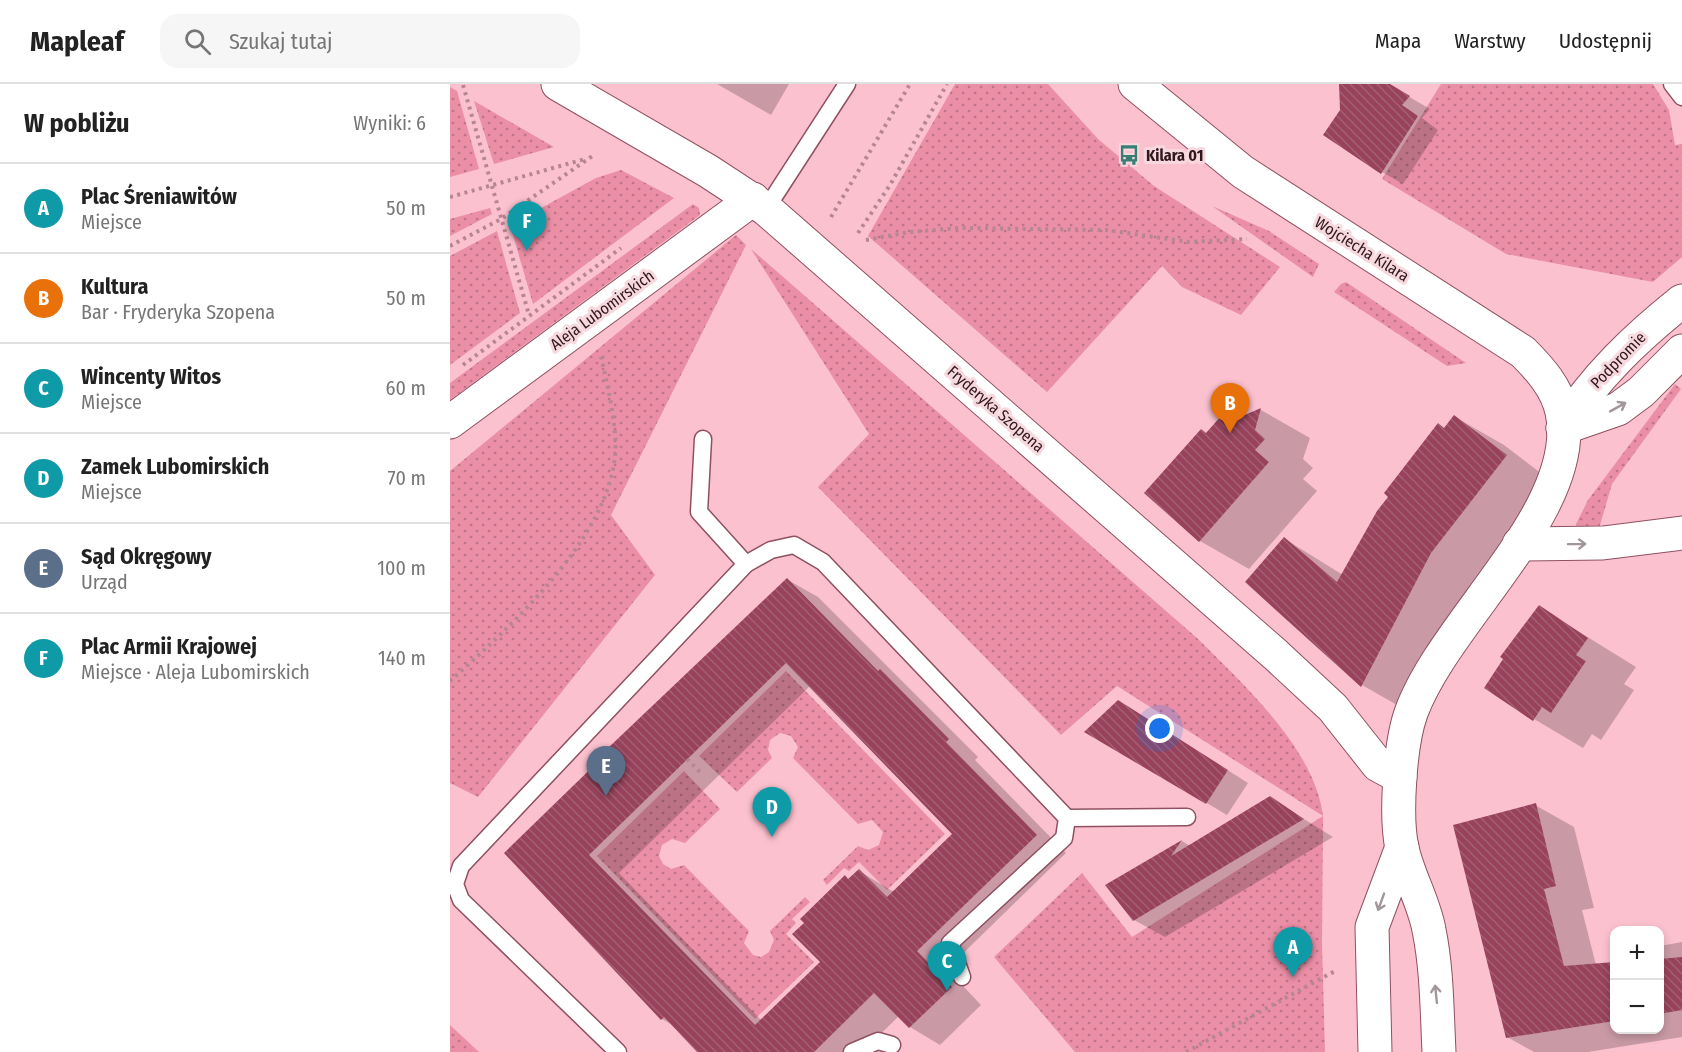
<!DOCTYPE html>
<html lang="pl">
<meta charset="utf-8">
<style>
:root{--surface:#fff;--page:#f6f6f6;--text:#222;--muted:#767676;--line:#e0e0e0;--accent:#387e74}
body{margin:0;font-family:"Fira Sans Condensed",sans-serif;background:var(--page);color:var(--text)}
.controls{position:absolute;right:18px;bottom:18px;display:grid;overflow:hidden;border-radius:12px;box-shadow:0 3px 9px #0003}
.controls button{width:54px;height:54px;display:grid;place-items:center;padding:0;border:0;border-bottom:2px solid var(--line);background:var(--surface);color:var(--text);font:30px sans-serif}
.you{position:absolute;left:710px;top:645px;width:21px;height:21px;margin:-15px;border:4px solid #fff;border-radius:50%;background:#1a73e8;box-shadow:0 0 0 9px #1a73e833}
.badge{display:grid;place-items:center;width:39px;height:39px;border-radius:50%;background:var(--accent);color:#fff;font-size:20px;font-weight:700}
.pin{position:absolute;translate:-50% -50px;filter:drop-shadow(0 2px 3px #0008)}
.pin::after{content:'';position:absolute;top:32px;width:21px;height:18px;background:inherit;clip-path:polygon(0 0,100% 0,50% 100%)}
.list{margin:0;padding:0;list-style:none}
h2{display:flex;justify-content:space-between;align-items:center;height:78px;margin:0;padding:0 24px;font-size:26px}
h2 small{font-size:20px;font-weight:400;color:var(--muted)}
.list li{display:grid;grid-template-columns:39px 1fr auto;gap:18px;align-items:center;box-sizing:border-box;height:90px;padding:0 24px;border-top:2px solid var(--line)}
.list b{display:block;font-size:22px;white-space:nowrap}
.list p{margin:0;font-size:20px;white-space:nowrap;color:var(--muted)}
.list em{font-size:20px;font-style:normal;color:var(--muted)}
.icon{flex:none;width:33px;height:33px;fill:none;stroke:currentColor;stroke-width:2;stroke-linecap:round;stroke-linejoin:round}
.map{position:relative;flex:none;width:1232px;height:968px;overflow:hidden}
header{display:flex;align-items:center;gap:36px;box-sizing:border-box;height:84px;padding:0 30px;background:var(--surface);border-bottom:2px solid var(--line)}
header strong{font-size:28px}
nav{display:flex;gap:33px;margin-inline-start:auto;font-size:21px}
.search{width:420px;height:54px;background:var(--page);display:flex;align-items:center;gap:15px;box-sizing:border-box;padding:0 21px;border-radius:18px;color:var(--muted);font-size:22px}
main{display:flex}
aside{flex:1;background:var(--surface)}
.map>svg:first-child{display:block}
.grass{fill:url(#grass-dots)}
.shadow{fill:#0003;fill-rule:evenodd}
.building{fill:url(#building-back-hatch);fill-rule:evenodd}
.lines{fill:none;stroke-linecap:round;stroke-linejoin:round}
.lane-casing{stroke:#8f5061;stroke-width:19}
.street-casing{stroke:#8f5061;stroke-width:35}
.secondary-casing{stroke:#8f5061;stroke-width:35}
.path{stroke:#b68692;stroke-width:4;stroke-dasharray:3 4.5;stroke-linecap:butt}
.lane{stroke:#fff;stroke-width:16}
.street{stroke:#fff;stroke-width:33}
.secondary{stroke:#fff;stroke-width:33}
.oneway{stroke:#a29699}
.labels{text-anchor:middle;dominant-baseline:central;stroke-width:6;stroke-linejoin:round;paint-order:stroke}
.poi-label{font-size:16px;font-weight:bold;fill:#30161d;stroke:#f6d8de;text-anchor:start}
.street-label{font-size:16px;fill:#30161d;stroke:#f6d8de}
</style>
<header>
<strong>Mapleaf</strong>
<div class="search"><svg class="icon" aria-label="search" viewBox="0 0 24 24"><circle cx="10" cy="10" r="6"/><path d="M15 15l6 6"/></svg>Szukaj tutaj</div>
<nav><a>Mapa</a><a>Warstwy</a><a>Udostępnij</a></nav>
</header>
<main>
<aside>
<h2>W pobliżu<small>Wyniki: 6</small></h2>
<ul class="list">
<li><span class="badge" style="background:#0f9aa8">A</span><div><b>Plac Śreniawitów</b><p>Miejsce</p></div><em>50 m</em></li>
<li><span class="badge" style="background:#e8710a">B</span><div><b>Kultura</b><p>Bar · Fryderyka Szopena</p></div><em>50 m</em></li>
<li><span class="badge" style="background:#0f9aa8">C</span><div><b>Wincenty Witos</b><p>Miejsce</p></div><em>60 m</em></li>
<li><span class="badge" style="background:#0f9aa8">D</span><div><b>Zamek Lubomirskich</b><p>Miejsce</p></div><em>70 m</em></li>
<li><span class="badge" style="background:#5c6f8a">E</span><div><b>Sąd Okręgowy</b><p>Urząd</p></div><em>100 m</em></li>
<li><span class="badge" style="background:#0f9aa8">F</span><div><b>Plac Armii Krajowej</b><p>Miejsce · Aleja Lubomirskich</p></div><em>140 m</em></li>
</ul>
</aside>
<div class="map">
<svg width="1232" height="968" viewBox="0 0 1232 968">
<defs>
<pattern id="grass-dots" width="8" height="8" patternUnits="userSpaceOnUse" patternTransform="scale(1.5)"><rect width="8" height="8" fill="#eb8fa7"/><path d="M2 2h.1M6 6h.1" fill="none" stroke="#bf7487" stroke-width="1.8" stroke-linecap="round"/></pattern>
<pattern id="building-back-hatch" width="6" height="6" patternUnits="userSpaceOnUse" patternTransform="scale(1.5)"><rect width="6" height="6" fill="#98425c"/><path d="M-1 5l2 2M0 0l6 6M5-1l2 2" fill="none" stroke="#a26074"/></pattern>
</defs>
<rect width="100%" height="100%" fill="#fcc1cf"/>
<g class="grass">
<polygon points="505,0 598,0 648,55 704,102 830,183 791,231 732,203 712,182 597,308 418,152"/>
<polygon points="991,0 1203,0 1219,26 1225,61 1232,60 1232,173 1203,198 1056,170 932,95"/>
<polygon points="0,3 7,7 29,85 0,93"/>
<polygon points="24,17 104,63 44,80"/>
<polygon points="171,86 224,114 83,220 60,141 146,94"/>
<polygon points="243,120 249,124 250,131 0,316 0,299"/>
<polygon points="762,122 819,147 869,180 863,193"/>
<polygon points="40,124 42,130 0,152 0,135"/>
<polygon points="47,147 70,229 0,281 0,172"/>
<polygon points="286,151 296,161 161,431 205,491 28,713 0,699 0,387"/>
<path d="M301,165L747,554C793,600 865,665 873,732L872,860L875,968H625L544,873L632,789L682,853L873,732L667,602L611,651L368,403L419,350Z"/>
<polygon points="896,198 1016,279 997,282 884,208 891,200"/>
<polygon points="1225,300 1231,305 1162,400 1148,448 1128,447 1126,440 1138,416"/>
<polygon points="336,587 495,750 437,806 409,778 399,787 394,784 377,801 373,796 408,762 418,766 429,761 433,748 422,736 408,740 343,674 348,663 341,652 330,649 320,656 318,666 322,674 287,708 249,672"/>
<polygon points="234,687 270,725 235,759 222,755 212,761 209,772 213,780 221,785 234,781 299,847 294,859 303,871 311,873 319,868 324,856 320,847 355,813 360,818 342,835 346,839 336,850 364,878 305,935 147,772"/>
<polygon points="0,941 29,968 0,968"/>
</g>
<g class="shadow">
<polygon points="267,0 339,0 321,31"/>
<polygon points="890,0 937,0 980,25 972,34 988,46 953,100 932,88 892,27"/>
<polygon points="780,325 793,333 811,326 860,354 853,375 863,384 853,395 867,407 799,485 750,457 757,350"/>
<polygon points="1005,333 1054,361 1105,400 961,629 912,601 797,498 835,455 893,491"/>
<path d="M338,496L368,513L528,673L525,676L616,769L497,885L531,921L490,961L460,943L449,932L412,968H249L224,942L212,935L56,769ZM360,602L504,750L444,808L409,787L400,795L395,793L372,878L312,937L169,789Z"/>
<polygon points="1089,523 1186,583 1174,600 1184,606 1151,656 1142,650 1133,664 1084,635"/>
<polygon points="689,630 798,699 777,731 637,648"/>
<polygon points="820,714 883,753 715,853 684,836 658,802 732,757 740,762"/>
<polygon points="1085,721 1124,743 1144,824 1132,826 1146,881 1164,879 1164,946 1210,946 1210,862 1232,858 1232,953 1138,968 1084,968 1057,953"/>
</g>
<g class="building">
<polygon points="889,0 940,0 960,12 952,21 968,32 931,90 873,51 890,26"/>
<polygon points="779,323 790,333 811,324 805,346 815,355 805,366 819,378 749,458 694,409 751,345 756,349"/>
<polygon points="1004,331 1057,371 981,469 911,603 795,498 834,453 887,498 927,427 938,413 934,409 988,339 994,344"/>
<path d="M337,494L428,587L430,585L499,655L496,658L587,751L467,867L502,903L459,944L424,909L364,968H247L214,933L211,936L54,769L160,666L158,664ZM336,579L502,750L437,813L409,785L398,795L395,791L350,835L354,839L342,850L370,878L305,941L139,771Z"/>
<polygon points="1089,521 1138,554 1126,571 1136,577 1101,629 1092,623 1083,637 1034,604 1053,575 1050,573"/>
<polygon points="668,616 778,686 756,720 634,648"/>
<polygon points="820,712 854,735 683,837 655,801 732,756 721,772"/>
<polygon points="1086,719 1106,802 1094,805 1114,882 1164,878 1164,937 1056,954 1003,741"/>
<polygon points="1232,873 1232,926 1209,930 1209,875"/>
</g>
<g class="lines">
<g class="lane-casing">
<g id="lane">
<polyline points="1222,0 1232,13"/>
<polyline points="316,125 397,0"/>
<polyline points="253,355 249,428 296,480"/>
<polyline points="617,734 737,733"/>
<polyline points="168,968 11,816 5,800 11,782 296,480 321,466 344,461 373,478 617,734 614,754 500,859 512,893"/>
<polyline points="402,968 428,957 442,961"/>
</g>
</g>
<g class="street-casing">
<g id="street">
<polyline points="108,0 258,87 316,125 826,571 883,624 928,681 950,693"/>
<polyline points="0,338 303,115"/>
<path d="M1113,344C1143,294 1187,253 1232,217"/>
<polyline points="1113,344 1168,325 1191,308 1232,267"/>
<polyline points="1069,460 1153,459 1232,449"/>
</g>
</g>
<g class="secondary-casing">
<g id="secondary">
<path d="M685,0L793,88L1073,268C1090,285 1107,304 1112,328C1132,425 994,537 961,629C950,660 945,732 952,764C958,792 974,818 979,846C987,885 987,928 989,968"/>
<polyline points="925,968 922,843 952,763"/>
</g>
</g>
<g class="path">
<polyline points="13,1 79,231"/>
<polyline points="0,113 135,75"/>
<polyline points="381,133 460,0"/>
<polyline points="408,149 440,101 497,0"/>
<polyline points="416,156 460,148 510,144 656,146 739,158 797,155"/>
<polyline points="0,162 51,135 144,71"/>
<polyline points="13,281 171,164"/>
<path d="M0,597C60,543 157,456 165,372C168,344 157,300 151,272"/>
<polyline points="237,675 252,690"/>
<polyline points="736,968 885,887"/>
</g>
<use href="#lane" class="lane"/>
<use href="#street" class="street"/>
<use href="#secondary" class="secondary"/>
</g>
<defs><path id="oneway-shaft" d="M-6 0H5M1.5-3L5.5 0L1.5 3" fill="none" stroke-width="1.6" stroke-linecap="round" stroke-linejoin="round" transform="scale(1.5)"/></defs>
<g class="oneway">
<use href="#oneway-shaft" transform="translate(1168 323) rotate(-29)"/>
<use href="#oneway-shaft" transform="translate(1127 460) rotate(-1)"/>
<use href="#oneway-shaft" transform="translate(931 818) rotate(110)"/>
<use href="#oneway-shaft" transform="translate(986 910) rotate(-96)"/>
</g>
<defs>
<g id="bus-bare" transform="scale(1.62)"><path d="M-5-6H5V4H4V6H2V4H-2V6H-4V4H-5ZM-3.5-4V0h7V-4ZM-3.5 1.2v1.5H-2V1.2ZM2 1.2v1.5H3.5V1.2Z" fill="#387e74" stroke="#f6d8de" stroke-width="2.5" paint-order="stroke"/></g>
</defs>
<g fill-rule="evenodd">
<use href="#bus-bare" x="679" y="71"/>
</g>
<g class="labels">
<g class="poi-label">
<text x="696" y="71">Kilara 01</text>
</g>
<g class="street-label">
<text transform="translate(912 165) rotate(32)">Wojciecha Kilara</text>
<text transform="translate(152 226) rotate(-36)">Aleja Lubomirskich</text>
<text transform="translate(1168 276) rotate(-46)">Podpromie</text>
<text transform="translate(546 325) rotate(41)">Fryderyka Szopena</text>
</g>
</g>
</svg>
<div class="controls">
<button>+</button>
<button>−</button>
</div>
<div class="you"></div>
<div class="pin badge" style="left:843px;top:893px;background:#0f9aa8">A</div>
<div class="pin badge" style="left:780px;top:349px;background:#e8710a">B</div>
<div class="pin badge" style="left:497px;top:907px;background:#0f9aa8">C</div>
<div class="pin badge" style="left:322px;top:753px;background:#0f9aa8">D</div>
<div class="pin badge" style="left:156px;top:712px;background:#5c6f8a">E</div>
<div class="pin badge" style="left:77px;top:167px;background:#0f9aa8">F</div>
</div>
</main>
